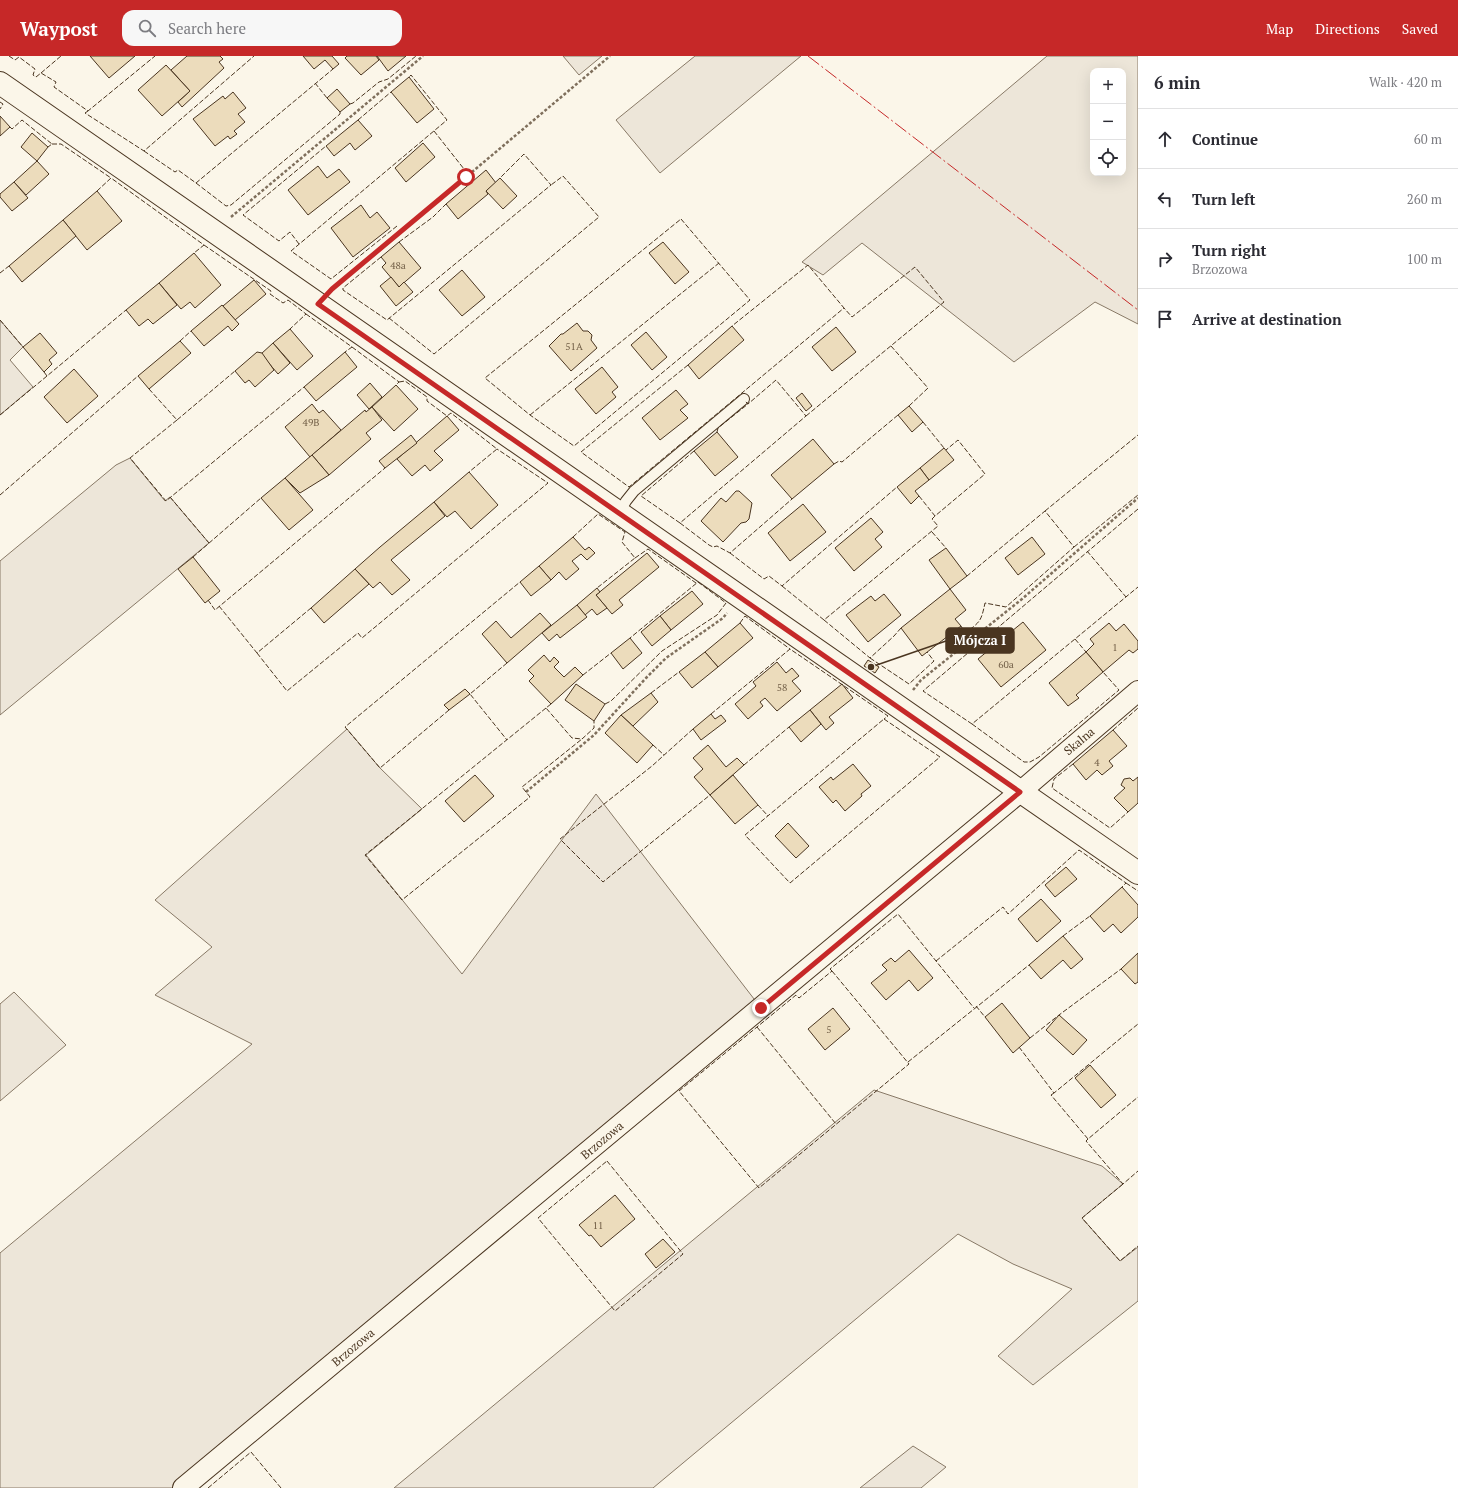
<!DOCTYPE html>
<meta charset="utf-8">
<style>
:root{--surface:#fff;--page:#f7f7f7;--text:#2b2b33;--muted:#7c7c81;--line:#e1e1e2;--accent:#c62828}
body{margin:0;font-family:"PT Serif",serif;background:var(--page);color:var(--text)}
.controls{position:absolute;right:12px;top:12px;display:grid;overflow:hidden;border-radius:8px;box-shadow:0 4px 16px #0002}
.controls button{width:36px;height:36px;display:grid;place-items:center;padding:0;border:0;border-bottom:1px solid var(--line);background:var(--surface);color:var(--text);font:20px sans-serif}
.stop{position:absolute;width:12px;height:12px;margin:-9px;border:3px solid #c62828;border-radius:50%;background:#fff}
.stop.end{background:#c62828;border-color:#fff;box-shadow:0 1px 4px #0008}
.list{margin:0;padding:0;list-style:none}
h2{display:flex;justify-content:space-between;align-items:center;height:52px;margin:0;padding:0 16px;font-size:17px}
h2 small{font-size:13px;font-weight:400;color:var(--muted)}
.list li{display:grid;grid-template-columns:26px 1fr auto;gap:12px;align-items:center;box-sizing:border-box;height:60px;padding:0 16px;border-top:1px solid var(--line)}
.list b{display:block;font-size:15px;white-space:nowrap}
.list p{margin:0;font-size:13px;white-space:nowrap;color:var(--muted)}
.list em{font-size:13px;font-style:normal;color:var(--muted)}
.icon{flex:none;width:22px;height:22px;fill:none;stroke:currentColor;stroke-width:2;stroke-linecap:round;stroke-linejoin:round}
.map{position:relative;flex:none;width:1138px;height:1432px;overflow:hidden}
header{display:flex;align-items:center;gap:24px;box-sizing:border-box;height:56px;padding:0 20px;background:var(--accent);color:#fff}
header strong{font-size:19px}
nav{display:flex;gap:22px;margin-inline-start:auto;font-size:14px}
.search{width:280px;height:36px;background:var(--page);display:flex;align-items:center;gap:10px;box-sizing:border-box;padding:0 14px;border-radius:12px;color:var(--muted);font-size:15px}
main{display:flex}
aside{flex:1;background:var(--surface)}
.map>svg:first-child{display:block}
.green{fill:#ede6d9;stroke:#887966;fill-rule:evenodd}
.building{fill:#ecdcbc;stroke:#4a3520}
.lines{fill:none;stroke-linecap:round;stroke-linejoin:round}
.service-casing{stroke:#4a3520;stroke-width:12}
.minor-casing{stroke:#4a3520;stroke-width:22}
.tertiary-casing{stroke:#4a3520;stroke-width:24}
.path{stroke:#7f6f5c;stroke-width:2.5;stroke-dasharray:3 2;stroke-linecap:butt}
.service{stroke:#fbf6e9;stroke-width:10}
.minor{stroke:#fbf6e9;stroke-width:20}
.tertiary{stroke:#fbf6e9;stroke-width:22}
.fence{stroke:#4a3520;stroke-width:1;stroke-dasharray:5 2;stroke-linecap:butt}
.power{stroke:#c62828;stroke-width:1;stroke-dasharray:14 3 2 3;stroke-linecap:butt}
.route{stroke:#c62828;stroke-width:5}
.labels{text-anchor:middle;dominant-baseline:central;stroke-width:3;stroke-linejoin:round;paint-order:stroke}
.number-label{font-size:10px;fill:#725f47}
.street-label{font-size:12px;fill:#4a3520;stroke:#fbf6e9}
.leader{fill:none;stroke:#4a3520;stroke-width:1.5}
.callout-dot{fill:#4a3520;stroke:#fbf6e9;stroke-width:1.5}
.callout{fill:#4a3520;stroke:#4a3520;stroke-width:1.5}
.callout-label{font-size:13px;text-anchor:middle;font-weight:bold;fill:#fff}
</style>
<header>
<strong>Waypost</strong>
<div class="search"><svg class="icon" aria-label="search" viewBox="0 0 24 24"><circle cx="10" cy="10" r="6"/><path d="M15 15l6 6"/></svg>Search here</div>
<nav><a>Map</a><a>Directions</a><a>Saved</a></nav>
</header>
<main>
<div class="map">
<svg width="1138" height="1432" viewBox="0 0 1138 1432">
<rect width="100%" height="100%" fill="#fbf6e9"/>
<g class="green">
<polygon points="563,0 602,0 579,19"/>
<polygon points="695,0 801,0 660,117 616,64"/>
<path d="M1047,0H1138V268L1095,246L1014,306L862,187L823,219L802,206ZM1093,15H1123V117H1093Z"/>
<polygon points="0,264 23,291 10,304 33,331 0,359"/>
<polygon points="130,402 165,445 170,441 209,487 0,659 0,505 116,409"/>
<polygon points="347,673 380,712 422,753 366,799 462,918 596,738 761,952 183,1432 0,1432 0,1197 252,988 155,939 212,891 155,844"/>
<polygon points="14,936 66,989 0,1045 0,948"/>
<polygon points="874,1034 1102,1110 1123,1128 1082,1162 1120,1205 1138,1191 1138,1245 1033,1329 998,1300 1072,1233 1013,1208 958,1178 653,1432 394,1432"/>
<polygon points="913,1390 946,1411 921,1432 860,1432"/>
</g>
<g class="building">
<polygon points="90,0 135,0 109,22"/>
<polygon points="187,0 220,0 223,3 219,6 224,12 182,51 178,46 190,35 171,14"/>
<polygon points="303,0 332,0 339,8 333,13 325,4 314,13"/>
<polygon points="347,0 376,0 379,4 361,19 345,2"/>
<polygon points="377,0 406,0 388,15"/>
<polygon points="166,9 190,35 162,60 138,34"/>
<polygon points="409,21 434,53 417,67 391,36"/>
<polygon points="337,33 350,48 340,56 327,42"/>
<polygon points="233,36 246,52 238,58 245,66 234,75 237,78 230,83 228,80 215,90 193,63 223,40 225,43"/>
<polygon points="0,60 10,71 0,80"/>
<polygon points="358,64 372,80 355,94 350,87 334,100 326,90"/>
<polygon points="32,77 48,91 37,105 21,91"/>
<polygon points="423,87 435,101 406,126 395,112"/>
<polygon points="37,105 49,118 26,139 14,126"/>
<polygon points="318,110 327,122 339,113 350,126 308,159 288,134"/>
<polygon points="486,114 496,127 486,135 488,138 458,163 446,148"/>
<polygon points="500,122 517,140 503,153 486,135"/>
<polygon points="14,126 28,142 12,155 0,141 0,138"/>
<polygon points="97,135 122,165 87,194 63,164"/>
<polygon points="361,149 370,162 377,156 390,172 353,201 331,172"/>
<polygon points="63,164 76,180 22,226 9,210"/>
<polygon points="399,186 421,212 399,231 382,211 386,207 381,201"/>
<polygon points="663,186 689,216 675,228 649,197"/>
<polygon points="194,197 221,229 195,252 190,246 181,253 159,227"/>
<polygon points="462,214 485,241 462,260 439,234"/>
<polygon points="391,221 399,231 404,226 413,236 396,250 380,230"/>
<polygon points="254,224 266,238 235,264 223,250"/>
<polygon points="159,227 177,249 153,268 148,263 139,270 126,254"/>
<polygon points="222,249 239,268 232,275 228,270 204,290 191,275"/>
<polygon points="577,267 583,275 588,275 592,279 591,284 597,292 571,315 549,290 561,278 563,278"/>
<polygon points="732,270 744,284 699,323 688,309"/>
<polygon points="836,271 856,296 832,315 812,291"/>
<polygon points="290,273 313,300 297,314 273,287"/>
<polygon points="646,276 667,301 652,314 631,289"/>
<polygon points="40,277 57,297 49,304 52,308 44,316 23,291"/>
<polygon points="180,285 191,297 149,333 138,320"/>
<polygon points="273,287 290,307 278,318 261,298"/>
<polygon points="257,296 262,297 274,314 255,331 249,324 245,327 235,315"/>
<polygon points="345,296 357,311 316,345 304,331"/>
<polygon points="602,311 618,331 612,336 616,341 596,358 575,333"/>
<polygon points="74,313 98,340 67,367 44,341"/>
<polygon points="370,327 382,341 369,353 357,339"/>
<polygon points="396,329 418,353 394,375 372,351"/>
<polygon points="676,334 688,348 680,354 688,362 660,384 642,362"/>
<polygon points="802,337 812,350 806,355 796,342"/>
<polygon points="312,348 319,357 323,354 341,374 310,401 285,371"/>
<polygon points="909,350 923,366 912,376 898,359"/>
<polygon points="372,351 382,364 366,377 371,383 329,419 312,399 365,354 366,356"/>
<polygon points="447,360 459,374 434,395 443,404 430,415 425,409 412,420 397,403"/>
<polygon points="717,376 738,401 715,420 694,395"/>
<polygon points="411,379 417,387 385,412 379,405"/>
<polygon points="813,383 834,408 792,443 771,419"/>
<polygon points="944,392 954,404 929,424 920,412"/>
<polygon points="312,399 329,419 300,437 285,422"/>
<polygon points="920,412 929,424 915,435 919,440 911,448 897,431"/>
<polygon points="469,416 498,449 471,473 455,455 447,461 434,446"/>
<polygon points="285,422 313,454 289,474 261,442"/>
<polygon points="736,435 739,435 752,447 749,463 746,466 741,467 723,486 701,465 721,442 726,446"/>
<polygon points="434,446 445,460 391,504 410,524 392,539 380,526 373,532 355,513 380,491"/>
<polygon points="803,448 826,476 790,505 768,477"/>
<polygon points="871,462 883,476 875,483 882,491 854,515 835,492"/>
<polygon points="573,481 585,494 589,491 595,497 587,504 581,498 572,505 579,513 566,524 559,516 551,524 539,510"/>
<polygon points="1032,481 1045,498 1018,519 1005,502"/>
<polygon points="946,492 967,520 950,533 929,504"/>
<polygon points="647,497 659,511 619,544 623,549 612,558 596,539"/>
<polygon points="193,501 220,535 205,547 178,513"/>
<polygon points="539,510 551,524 531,540 520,526"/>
<polygon points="355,513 369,528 324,567 311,552"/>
<polygon points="597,532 600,536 596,539 607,552 597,559 592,553 585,559 577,549"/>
<polygon points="950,533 966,554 955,563 961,570 922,600 901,572"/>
<polygon points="692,535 703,548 671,574 660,560"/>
<polygon points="884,538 901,559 868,586 846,559 871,540 875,545"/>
<polygon points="577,549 587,561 560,582 557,578 549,585 542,577"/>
<polygon points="540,557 551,569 507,607 482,578 496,565 511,582"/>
<polygon points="660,560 671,574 652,590 641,576"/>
<polygon points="1023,566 1046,594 1001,631 978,603"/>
<polygon points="740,567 753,582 718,611 705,596"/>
<polygon points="1109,567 1116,575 1124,568 1138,585 1138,593 1133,597 1129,594 1103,616 1086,596 1094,588 1090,583"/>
<polygon points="630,582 642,597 623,613 611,597"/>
<polygon points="705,596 718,611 692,632 679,616"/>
<polygon points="1086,596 1103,616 1076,639 1079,642 1068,650 1049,627"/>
<polygon points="544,599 550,606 554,601 559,606 554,611 564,621 575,611 583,619 551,648 529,625 534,620 528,614"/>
<polygon points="868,604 879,611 875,617 864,610"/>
<polygon points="777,606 786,617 792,612 799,620 792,625 801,635 777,655 765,642 760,646 763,650 748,663 735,648 756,630 753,626"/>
<polygon points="576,628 605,648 594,665 565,644"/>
<polygon points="842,628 853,642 829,661 834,667 826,674 810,654"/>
<polygon points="465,633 470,638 449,654 444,649"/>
<polygon points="651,637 658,646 633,670 621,659"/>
<polygon points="810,654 821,668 801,686 789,671"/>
<polygon points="711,658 715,663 721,659 726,665 701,684 693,673"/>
<polygon points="621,659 653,689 637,707 605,677"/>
<polygon points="1113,674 1127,690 1109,705 1113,710 1102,719 1097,714 1086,724 1073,708"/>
<polygon points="708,689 726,711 737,702 744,709 710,739 694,721 703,713 693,702"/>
<polygon points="853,708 871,730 861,738 862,740 845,755 836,744 833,747 819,731 831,721 833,724"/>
<polygon points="475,719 494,740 464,766 445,745"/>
<polygon points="733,719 758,749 735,768 710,739"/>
<polygon points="1138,721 1138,747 1128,756 1114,742 1125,732 1121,729 1124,723 1130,722 1133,725"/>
<polygon points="788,767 809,790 796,802 775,780"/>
<polygon points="1066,811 1077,823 1055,841 1045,829"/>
<polygon points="1122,831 1138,849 1138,861 1121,877 1113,868 1104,876 1090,860"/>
<polygon points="1041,843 1061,865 1037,886 1018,863"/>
<polygon points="1063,880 1083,903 1071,913 1063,904 1041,923 1029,909"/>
<polygon points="909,894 933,922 918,935 909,924 886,944 871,927 887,914 882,909 891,902 895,906"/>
<polygon points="1138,897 1138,926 1135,928 1121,913"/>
<polygon points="1002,947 1030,982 1013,997 985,961"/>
<polygon points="833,952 850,973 825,994 808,973"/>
<polygon points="1059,959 1087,984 1073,999 1046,974"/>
<polygon points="1090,1009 1116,1039 1101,1052 1075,1022"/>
<polygon points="615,1139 635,1163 601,1191 591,1179 589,1180 579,1169"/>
<polygon points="663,1183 675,1196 656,1212 645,1198"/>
</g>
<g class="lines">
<g class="service-casing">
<polyline id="service" points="619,457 626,445 634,435 744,343"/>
</g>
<g class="minor-casing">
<polyline id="minor" points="183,1432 1020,736 1138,635"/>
</g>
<g class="tertiary-casing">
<polyline id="tertiary" points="0,27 1138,817"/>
</g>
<g class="path">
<polyline points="231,161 423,0"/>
<polyline points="334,232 610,0"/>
<polyline points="913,634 921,624 1022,543 1138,442"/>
<polyline points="526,736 594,679 646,622 666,602 723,562 727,557"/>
</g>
<use href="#service" class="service"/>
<use href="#minor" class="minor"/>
<use href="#tertiary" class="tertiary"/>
<g class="fence">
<polyline points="9,0 15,4 19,1 35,13 33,19 36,21 41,17 56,26 54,31 88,55 155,0"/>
<polyline points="41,17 61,0"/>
<polyline points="315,27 327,42"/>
<polyline points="0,46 3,48 0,53"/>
<polyline points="350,48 353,47 379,26 388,23 416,0"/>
<polyline points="88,55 85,57 144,95 254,0"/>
<polyline points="358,64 391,36"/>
<polyline points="10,71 12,73 22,64 52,88 48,91"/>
<polyline points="434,75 464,113"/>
<polyline points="52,88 61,88 111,122"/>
<polyline points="144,95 175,116 178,114 196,127 333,13"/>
<polyline points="196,127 226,150 231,149 340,58 340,56"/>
<polyline points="97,135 111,122 204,189 194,197"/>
<polygon points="681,163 750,244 574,390 530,359 485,322"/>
<polyline points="397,170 331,223 291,195 447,64 411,19 409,21"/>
<polyline points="399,186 433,161 446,148"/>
<polyline points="299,188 290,176 279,185 243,159 326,90"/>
<polyline points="204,189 271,235 270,238 283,247 288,244 306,258 290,273"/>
<polyline points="381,201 343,232 343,234 387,264 551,129 524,98 500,122"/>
<polyline points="0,217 9,210"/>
<polyline points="306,258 352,291 345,296"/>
<polyline points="389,262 434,298 599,161 563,120 551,129"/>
<polyline points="0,264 23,291"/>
<polyline points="180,285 191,275"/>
<polyline points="891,290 928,332 909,350"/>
<polyline points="352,291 399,326 396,329"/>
<polyline points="688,309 581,396 629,431 844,252 808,209 732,270"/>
<polyline points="44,316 47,320 126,254"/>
<polyline points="399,326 405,325 427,341 427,345 447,360 451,357 497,393 469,416"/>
<polyline points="149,333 177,364 235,315"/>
<polyline points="0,359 47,320"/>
<polyline points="530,359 719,207"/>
<polyline points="806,360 944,246 915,211 852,261 844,252"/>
<polyline points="177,364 130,402 166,445 304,331"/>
<polyline points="923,366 944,392"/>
<polyline points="717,376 718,372 748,348"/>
<polyline points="694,395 641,440 680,467 806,360 776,324 748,348 745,345"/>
<polyline points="834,408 839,405 842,406 898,359"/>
<polyline points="0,439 138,320"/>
<polyline points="919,440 935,460 985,418 958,384 946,394"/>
<polyline points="170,441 209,487"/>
<polyline points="1138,453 923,635 972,668 1138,531"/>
<polyline points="1045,455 1138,379"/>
<polyline points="680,467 709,489 713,491 717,490 730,497 792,443"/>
<polyline points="932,476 946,492"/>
<polyline points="573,481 598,458 625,476 622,486 635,502 597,532"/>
<polyline points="1074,491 1138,439"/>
<polyline points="1087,495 1126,541"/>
<polyline points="730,497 764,523 769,520 782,530 897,431"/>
<polyline points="193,501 261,442"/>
<polyline points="635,502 648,493 696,527"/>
<polyline points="782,530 824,564 938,470 932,463 935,460"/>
<polyline points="208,544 215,554 385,412"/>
<polyline points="219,550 257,597 311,552"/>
<polyline points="824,564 870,602 894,580 901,572"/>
<polyline points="740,567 745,560 790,593"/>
<path d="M961,570L965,577C980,566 981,566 985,547L1006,551L1074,491L1045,455L967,520"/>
<polyline points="1075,583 1086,596"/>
<polyline points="257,597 287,635 358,577 362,582 548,427 497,393"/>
<polyline points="870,602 909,628 934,605 927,596"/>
<polyline points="507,607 470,638 507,684"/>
<polyline points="583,619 611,597"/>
<polyline points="651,637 679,616"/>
<polyline points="551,648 546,652 572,682 582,683 594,672 594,665"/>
<polyline points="605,648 611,645 662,595 717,559 726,547 698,526 630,582"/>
<polyline points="546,652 365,799 402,844 530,741 522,731 582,683"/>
<polyline points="449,654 380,712 345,671 520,526"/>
<polyline points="711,658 790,593 888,660 884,663"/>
<polygon points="884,663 940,701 790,827 745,779"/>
<polyline points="972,668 1024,706 1030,706 1039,701 1119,634 1103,616"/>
<polyline points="693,673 652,710 560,783 603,826 710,739"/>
<polyline points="1113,674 1138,652"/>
<polyline points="653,689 664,699"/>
<polyline points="1073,708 1054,723 1052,732 1110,772 1128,756"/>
<polyline points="744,709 789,671"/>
<polyline points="758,749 768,760"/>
<polyline points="1126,827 1138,835"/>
<polyline points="1063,880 1090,860"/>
<polyline points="936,905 1003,851 1008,858 1079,794 1126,827 1122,831"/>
<polygon points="832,915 909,1008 759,1132 679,1035 796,939 799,942"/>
<polyline points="832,915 830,913 898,858 974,952"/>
<polyline points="976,950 985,961"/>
<polyline points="757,971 836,1068"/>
<polyline points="1030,982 1059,959 1121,913"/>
<polyline points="1019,991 1054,1037 1138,968"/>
<polyline points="908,1006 1029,909"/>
<polyline points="1054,1037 1051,1039 1088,1083 1138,1041"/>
<polyline points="1088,1083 1086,1085 1123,1128 1138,1115"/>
<polygon points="607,1105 683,1198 615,1255 538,1162"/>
<polyline points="1123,1128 1082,1162 1120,1205 1138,1190"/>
<polyline points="208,1432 251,1396 281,1432"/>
</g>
<polyline class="power" points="808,0 1138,254"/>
</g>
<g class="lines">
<polyline class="route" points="466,121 332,233 318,248 1020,736 761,952"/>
</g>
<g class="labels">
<g class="number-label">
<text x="398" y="209">48a</text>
<text x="574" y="290">51A</text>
<text x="311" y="366">49B</text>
<text x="1115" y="591">1</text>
<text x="1006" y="608">60a</text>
<text x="782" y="631">58</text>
<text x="1097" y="706">4</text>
<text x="829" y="973">5</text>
<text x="598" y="1169">11</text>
</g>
<g class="street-label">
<text transform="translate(1079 685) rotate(-40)">Skalna</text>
<text transform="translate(602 1084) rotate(-40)">Brzozowa</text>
<text transform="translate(353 1291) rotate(-40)">Brzozowa</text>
</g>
</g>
<path class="leader" d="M871 611L946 585"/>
<circle class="callout-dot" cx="871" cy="611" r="4"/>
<rect class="callout" x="946" y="572" width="68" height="25" rx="4"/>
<g class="callout-label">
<text x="980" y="589">Mójcza I</text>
</g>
</svg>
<div class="controls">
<button>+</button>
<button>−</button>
<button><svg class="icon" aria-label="locate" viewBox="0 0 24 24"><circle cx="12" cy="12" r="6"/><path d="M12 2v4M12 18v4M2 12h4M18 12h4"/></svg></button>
</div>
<div class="stop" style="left:466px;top:121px"></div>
<div class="stop end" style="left:761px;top:952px"></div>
</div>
<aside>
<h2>6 min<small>Walk · 420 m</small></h2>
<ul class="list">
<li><svg class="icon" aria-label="ahead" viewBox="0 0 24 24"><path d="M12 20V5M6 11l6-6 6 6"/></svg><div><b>Continue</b></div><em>60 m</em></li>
<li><svg class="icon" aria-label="left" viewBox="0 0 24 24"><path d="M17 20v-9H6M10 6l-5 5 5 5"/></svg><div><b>Turn left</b></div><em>260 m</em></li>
<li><svg class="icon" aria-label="right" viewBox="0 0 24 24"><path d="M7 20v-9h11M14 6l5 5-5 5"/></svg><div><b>Turn right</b><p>Brzozowa</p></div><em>100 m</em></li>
<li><svg class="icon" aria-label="arrive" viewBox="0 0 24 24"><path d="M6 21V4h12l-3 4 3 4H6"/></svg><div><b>Arrive at destination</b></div></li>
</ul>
</aside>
</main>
